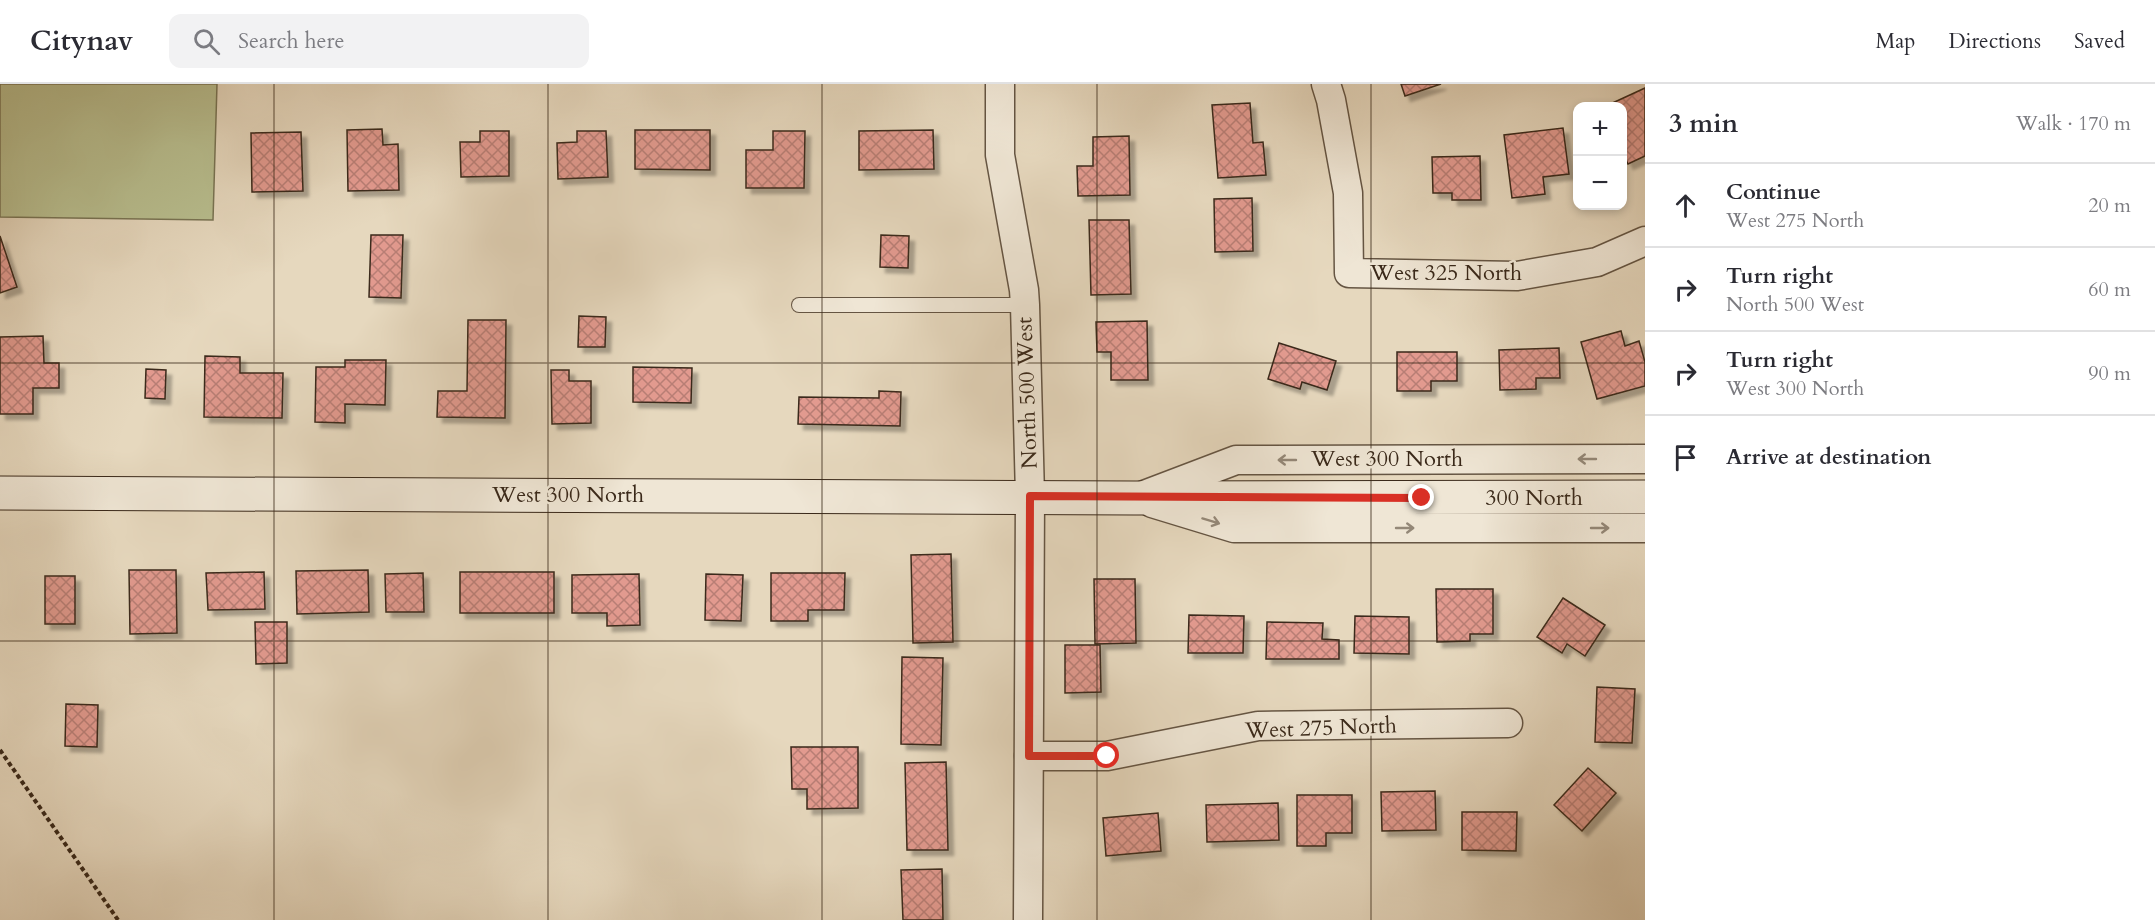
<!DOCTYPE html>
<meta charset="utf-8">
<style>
:root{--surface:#fff;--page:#f2f2f3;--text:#2b2b33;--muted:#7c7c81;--line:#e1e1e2}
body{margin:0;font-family:Cardo,serif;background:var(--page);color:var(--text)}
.controls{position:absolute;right:18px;top:18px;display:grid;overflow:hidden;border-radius:12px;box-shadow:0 3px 9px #0003}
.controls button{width:54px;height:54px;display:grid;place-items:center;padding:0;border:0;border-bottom:2px solid var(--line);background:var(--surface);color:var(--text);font:30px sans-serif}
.stop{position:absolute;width:18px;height:18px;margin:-14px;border:4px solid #d93025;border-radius:50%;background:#fff}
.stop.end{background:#d93025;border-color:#fff;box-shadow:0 2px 6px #0008}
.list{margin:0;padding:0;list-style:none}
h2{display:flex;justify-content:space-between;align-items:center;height:78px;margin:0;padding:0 24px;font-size:26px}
h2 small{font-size:20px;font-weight:400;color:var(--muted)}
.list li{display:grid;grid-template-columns:39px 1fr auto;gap:18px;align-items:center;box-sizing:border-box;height:84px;padding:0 24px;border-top:2px solid var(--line)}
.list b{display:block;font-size:22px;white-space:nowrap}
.list p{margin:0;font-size:20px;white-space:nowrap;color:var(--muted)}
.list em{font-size:20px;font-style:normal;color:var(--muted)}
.icon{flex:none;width:33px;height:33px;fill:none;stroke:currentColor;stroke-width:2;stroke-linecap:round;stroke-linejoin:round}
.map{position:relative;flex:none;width:1645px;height:836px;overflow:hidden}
header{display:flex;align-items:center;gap:36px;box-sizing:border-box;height:84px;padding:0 30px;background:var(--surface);border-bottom:2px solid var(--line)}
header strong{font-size:28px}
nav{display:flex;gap:33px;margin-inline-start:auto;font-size:21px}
.search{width:420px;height:54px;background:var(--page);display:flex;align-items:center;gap:15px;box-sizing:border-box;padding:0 21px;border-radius:12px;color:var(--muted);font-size:22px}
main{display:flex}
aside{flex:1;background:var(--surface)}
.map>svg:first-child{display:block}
.green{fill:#b8be8f;stroke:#797454;stroke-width:1.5}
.building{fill:url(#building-cross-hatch);stroke:#3a291a;stroke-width:1.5;filter:url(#shadow)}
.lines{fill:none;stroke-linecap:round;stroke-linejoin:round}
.lane-casing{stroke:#655543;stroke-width:16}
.street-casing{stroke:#655543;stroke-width:31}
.secondary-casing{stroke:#3a291a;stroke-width:35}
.path{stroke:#3a291a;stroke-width:4;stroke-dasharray:4.5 3;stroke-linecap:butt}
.lane{stroke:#efe6d5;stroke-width:14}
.street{stroke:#efe6d5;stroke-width:28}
.secondary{stroke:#efe6d5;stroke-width:33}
.oneway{stroke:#948878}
.route{stroke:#d93025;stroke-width:8}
.grid{fill:none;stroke:#3a291a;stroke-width:1.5;stroke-opacity:0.55}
.labels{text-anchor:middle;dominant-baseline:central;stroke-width:5;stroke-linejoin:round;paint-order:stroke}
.street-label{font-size:22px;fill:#3a291a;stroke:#efe6d5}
</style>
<header>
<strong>Citynav</strong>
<div class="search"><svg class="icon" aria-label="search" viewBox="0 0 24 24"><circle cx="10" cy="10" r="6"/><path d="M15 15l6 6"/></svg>Search here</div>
<nav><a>Map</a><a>Directions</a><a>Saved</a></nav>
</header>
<main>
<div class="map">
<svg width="1645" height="836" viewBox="0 0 1645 836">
<defs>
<pattern id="building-cross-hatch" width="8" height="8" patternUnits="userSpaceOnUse" patternTransform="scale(1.5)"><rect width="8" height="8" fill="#e29a8f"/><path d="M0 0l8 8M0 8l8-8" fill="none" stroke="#b87e74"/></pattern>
<filter id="shadow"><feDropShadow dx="5.5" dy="5.5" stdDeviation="1.5" flood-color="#0004"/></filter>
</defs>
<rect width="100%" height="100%" fill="#e6d8be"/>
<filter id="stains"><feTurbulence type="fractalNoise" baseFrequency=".00333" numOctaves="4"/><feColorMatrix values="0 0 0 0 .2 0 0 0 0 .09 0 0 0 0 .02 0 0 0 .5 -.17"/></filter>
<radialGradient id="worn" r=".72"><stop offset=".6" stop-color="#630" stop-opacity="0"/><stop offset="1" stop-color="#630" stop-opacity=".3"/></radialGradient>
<polygon class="green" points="0,0 217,0 213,136 0,133"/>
<g class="building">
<polygon points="1401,0 1441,0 1405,12"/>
<polygon points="1645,4 1645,72 1628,80 1622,68 1622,22 1606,22"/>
<polygon points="1250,19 1253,59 1263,58 1266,91 1218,94 1212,21"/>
<polygon points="1563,44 1569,90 1543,93 1545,110 1512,114 1504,51"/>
<polygon points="382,45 383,61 398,60 399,106 348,107 347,46"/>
<polygon points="635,46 710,46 710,86 635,85"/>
<polygon points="933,46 934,85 859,86 859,47"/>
<polygon points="480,47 509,47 509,92 461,93 460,58 480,58"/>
<polygon points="577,47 606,47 608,93 558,95 557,59 577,58"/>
<polygon points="773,47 805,47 804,104 746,104 746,66 773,66"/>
<polygon points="301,48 303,107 252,108 251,49"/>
<polygon points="1129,52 1130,111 1078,112 1077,82 1093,82 1093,53"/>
<polygon points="1480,72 1481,116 1452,116 1452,109 1433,109 1432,73"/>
<polygon points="1252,114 1253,167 1215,168 1214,115"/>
<polygon points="1089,136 1129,136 1131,210 1091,211"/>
<polygon points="371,151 403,151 401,214 369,213"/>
<polygon points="881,151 909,152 908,184 880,183"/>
<polygon points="0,152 17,203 0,209"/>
<polygon points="579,232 606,233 605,263 578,263"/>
<polygon points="468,236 506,236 505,334 437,333 438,307 467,307"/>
<polygon points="1147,237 1148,296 1111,296 1111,268 1097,268 1096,238"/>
<polygon points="1621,247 1625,262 1639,257 1645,278 1645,302 1597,315 1581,258"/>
<polygon points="43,252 44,279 59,279 59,304 33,304 33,330 0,330 0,253"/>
<polygon points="1279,259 1336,277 1327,306 1302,298 1300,305 1268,295"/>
<polygon points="1559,264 1560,294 1536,294 1536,305 1500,306 1499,266"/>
<polygon points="1397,268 1457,268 1457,297 1431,297 1431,307 1397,307"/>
<polygon points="205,272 240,273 240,289 283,289 282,334 204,333"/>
<polygon points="345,276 386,276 385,321 345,320 345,339 315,338 316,283 345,283"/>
<polygon points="633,283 692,284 691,319 633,318"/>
<polygon points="146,285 166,286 165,315 145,314"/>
<polygon points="551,286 569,286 569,297 591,297 591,339 552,340"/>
<polygon points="879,307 901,308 900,342 798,340 799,313 879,314"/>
<polygon points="951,470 953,558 913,559 911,471"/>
<polygon points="129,486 176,486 177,549 130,550"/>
<polygon points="368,486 369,528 297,530 296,487"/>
<polygon points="264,488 265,525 208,526 206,489"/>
<rect x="460" y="488" width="94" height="41"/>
<polygon points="423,489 424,528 386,528 385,490"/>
<polygon points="771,489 845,489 844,526 808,526 808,537 771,537"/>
<polygon points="639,490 640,541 607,542 607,529 572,529 572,491"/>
<polygon points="706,490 743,491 741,537 705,536"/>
<rect x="45" y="492" width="30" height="48"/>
<polygon points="1094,495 1135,495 1136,559 1095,560"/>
<polygon points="1436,505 1493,505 1493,550 1470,550 1470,557 1437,558"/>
<polygon points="1563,514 1605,541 1585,572 1567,560 1562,569 1537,553"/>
<polygon points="1189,531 1244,532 1243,569 1188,569"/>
<polygon points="1355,532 1409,533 1409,570 1354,569"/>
<polygon points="255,538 287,538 287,579 256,580"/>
<polygon points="1267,538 1323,539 1322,555 1339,556 1339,575 1266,575"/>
<polygon points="1065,561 1100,561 1101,608 1065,609"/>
<polygon points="902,573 943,574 941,661 901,660"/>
<polygon points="1597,603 1635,605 1632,659 1595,658"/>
<polygon points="66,620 98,621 97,663 65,662"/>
<polygon points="791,663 858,663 858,724 807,725 807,705 792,705"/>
<polygon points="946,678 948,766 907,766 905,679"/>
<polygon points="1588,684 1616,709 1582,747 1554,721"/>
<polygon points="1435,707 1436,746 1382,747 1381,708"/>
<polygon points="1297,711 1352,711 1352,749 1326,749 1326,762 1297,762"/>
<polygon points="1278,719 1279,756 1207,758 1206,721"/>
<polygon points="1462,728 1517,728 1516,767 1462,766"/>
<polygon points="1158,729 1161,767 1106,772 1103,734"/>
<polygon points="942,785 943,836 903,836 901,786"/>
</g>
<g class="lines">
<g class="lane-casing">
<polyline id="lane" points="799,221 1025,221"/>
</g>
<g class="street-casing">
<g id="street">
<polyline points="1000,0 1000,71 1024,206 1025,221 1030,412 1028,836"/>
<polyline points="1326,0 1331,16 1348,109 1349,189 1517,192 1597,178 1645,157"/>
<polyline points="1144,411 1236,376 1645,375"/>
<polyline points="1152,419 1234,444 1645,444"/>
<polyline points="1029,672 1107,672 1258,642 1508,639"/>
</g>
</g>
<g class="secondary-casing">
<polyline id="secondary" points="0,409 1135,414 1645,413"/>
</g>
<polyline class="path" points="0,666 118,836"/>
<use href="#lane" class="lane"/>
<use href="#street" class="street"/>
<use href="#secondary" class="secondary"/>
</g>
<defs><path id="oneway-shaft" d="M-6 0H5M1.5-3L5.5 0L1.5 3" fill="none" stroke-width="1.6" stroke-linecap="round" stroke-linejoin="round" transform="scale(1.5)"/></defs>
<g class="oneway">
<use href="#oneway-shaft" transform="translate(1587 375) rotate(180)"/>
<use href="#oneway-shaft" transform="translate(1287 376) rotate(180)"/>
<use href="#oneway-shaft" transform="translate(1211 437) rotate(17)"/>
<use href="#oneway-shaft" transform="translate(1405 444)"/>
<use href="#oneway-shaft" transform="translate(1600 444)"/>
</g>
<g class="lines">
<polyline class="route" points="1107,672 1029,672 1030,412 1422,414"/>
</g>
<path class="grid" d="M274,0V836M548,0V836M822,0V836M1097,0V836M1371,0V836M0,279H1645M0,557H1645"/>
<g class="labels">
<g class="street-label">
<text x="1446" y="189">West 325 North</text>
<text transform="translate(1027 309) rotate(-92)">North 500 West</text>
<text x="1387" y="375">West 300 North</text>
<text x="568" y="411">West 300 North</text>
<text x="1534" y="414">300 North</text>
<text transform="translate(1321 644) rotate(-2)">West 275 North</text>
</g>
</g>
<rect width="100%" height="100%" filter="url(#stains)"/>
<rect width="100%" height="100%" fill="url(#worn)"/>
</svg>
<div class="controls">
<button>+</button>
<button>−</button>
</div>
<div class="stop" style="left:1107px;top:672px"></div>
<div class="stop end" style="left:1422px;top:414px"></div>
</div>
<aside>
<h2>3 min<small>Walk · 170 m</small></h2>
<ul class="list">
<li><svg class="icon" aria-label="ahead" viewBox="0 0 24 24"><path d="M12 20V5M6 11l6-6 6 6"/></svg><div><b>Continue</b><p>West 275 North</p></div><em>20 m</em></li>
<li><svg class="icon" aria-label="right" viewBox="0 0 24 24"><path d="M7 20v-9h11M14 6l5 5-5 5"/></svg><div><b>Turn right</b><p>North 500 West</p></div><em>60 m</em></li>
<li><svg class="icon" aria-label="right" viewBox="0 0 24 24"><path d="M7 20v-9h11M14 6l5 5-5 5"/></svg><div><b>Turn right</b><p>West 300 North</p></div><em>90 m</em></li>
<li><svg class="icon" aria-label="arrive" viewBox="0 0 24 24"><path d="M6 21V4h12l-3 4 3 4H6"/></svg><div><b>Arrive at destination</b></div></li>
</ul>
</aside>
</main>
